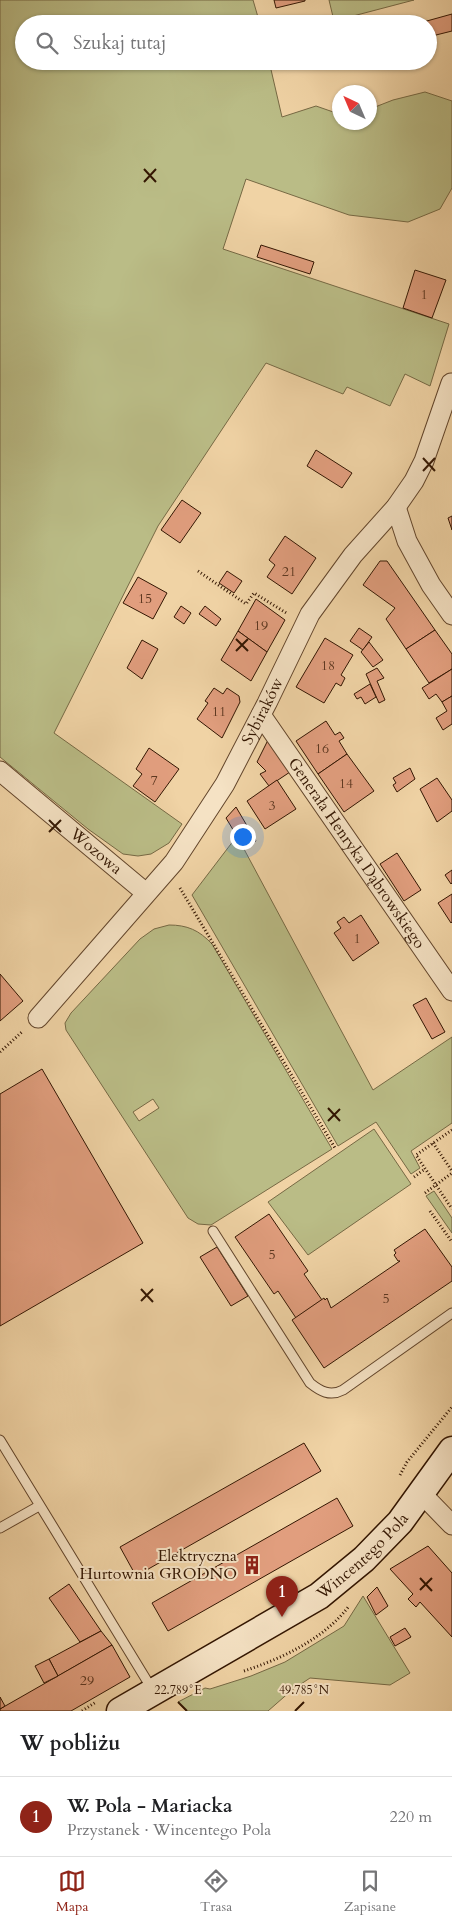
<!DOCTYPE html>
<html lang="pl">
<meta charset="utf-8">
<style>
:root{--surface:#fff;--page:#f6f6f6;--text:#202124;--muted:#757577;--line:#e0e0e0;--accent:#8f2418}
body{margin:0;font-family:Cardo,serif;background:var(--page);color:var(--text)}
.compass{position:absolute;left:332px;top:85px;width:45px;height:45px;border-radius:50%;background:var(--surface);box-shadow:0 1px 4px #0004;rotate:316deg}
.you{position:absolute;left:242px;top:836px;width:18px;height:18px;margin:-12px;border:4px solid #fff;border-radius:50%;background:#1a73e8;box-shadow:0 0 0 8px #1a73e833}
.badge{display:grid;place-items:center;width:32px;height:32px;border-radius:50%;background:var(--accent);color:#fff;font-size:16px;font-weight:700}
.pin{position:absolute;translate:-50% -41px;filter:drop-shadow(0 1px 2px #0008)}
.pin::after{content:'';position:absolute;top:26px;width:18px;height:15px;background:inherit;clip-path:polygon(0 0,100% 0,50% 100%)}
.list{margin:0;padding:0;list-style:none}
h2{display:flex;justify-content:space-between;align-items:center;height:65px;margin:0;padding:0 20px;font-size:21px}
h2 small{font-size:16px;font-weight:400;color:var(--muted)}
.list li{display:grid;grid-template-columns:32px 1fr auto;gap:15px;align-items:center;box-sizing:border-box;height:80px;padding:0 20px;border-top:1px solid var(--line)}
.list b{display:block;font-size:19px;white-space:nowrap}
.list p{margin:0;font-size:16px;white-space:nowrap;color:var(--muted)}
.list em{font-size:16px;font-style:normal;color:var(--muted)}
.icon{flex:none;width:28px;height:28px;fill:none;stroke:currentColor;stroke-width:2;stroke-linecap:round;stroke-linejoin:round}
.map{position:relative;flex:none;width:452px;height:1711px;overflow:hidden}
.search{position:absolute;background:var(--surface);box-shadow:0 1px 4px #0004;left:15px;right:15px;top:15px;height:55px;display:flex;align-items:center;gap:12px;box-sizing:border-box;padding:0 18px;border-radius:28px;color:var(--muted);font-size:19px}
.sheet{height:145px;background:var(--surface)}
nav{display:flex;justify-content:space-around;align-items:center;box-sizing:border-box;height:70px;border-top:1px solid var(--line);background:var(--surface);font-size:14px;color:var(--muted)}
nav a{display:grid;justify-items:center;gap:2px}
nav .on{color:var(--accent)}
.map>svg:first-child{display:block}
.green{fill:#babc86;stroke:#766944;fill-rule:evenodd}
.building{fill:#e19e7e;stroke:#331602}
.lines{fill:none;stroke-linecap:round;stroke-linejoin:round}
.service-casing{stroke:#62452b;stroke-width:11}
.minor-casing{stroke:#62452b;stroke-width:21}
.secondary-casing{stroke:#331602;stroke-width:29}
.path{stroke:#331602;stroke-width:3;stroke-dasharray:1 2.5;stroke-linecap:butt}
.service{stroke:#f5e2c4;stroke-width:9}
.minor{stroke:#f5e2c4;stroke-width:19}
.secondary{stroke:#f5e2c4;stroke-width:26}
.ticks{fill:none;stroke:#331602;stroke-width:2}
.labels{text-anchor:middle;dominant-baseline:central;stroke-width:4;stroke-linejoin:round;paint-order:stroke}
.number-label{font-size:14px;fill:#5e3821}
.street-label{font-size:16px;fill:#331602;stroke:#f5e2c4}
.poi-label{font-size:16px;fill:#331602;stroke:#f5e2c4;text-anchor:end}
.ticks-label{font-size:12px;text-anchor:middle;fill:#331602;stroke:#f5e2c4;stroke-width:4;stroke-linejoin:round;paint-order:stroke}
</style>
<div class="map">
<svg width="452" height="1711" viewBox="0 0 452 1711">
<rect width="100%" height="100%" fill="#f0d3a5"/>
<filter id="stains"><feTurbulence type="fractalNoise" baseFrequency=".004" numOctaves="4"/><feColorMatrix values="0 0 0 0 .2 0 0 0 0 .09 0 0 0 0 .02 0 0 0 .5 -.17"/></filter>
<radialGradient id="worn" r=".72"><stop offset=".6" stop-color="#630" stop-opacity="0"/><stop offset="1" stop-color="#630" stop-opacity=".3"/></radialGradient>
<g class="green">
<polygon points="0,0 253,0 260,24 24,24 24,61 269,61 282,117 316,106 339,114 340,122 370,122 370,109 393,100 425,92 452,101 452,188 440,209 408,222 349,215 246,179 223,249 449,324 430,386 405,374 390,406 347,387 343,394 266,363 158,526 54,733 182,824 169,843 151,854 138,856 123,854 88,829 0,757"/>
<polygon points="329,0 414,0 334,21"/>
<polygon points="237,836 373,1090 452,1037 452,1123 411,1151 420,1168 411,1174 376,1122 338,1146 192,895"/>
<path d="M169,925C187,925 199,930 212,944L332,1149L211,1225L198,1224L188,1218L66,1030L65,1023L71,1013L140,939L154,929ZM153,1099L159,1108L139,1121L133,1112Z"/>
<polygon points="374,1129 411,1184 308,1255 268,1202"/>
<polygon points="434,1191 452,1218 452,1233 426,1196"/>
<polygon points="363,1596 410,1673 390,1685 310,1678 292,1690 268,1711 186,1711 178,1702 205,1688 210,1689 251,1676 285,1662 344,1626"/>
</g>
<g class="building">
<polygon points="274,0 305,0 305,1 276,8"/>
<polygon points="452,14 452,31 428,37 428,24 416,24"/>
<polygon points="261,245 314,262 310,274 257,257"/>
<polygon points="415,270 446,280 432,318 403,308"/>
<polygon points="316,450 352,473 342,488 307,466"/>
<polygon points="182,500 201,513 180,543 161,530"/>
<polygon points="452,516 452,530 448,518"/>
<polygon points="285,536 316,558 292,594 267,577 275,565 269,560"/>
<polygon points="380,561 387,561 435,630 406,649 386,619 395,608 363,585"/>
<polygon points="227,571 242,581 234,593 219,583"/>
<polygon points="138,577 167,593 153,619 123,603"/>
<polygon points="256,599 285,620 267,652 238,631"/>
<polygon points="181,606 191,613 184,624 174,617"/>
<polygon points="205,606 221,619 216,626 199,614"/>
<polygon points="359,628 372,637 363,650 350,641"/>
<polygon points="435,630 452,654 452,669 429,683 406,649"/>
<polygon points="238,631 267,652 251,681 221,660"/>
<polygon points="325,638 353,655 341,675 345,678 341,686 336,683 324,703 296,687"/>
<polygon points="142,640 158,649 142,679 127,668"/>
<polygon points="369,642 383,660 373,667 361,652"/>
<polygon points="377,668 384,678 377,681 385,700 379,703 366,674"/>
<polygon points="452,669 452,696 442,702 436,694 429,699 422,688"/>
<polygon points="370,684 376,697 365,704 361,697 357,699 354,694"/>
<polygon points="214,688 223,694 227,688 239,696 240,702 222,738 197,719 208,703 205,701"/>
<polygon points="452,696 452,724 443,730 436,718 447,711 442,702"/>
<polygon points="326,721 335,735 340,732 344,738 339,741 347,754 318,774 296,741"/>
<polygon points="268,740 290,772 269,786 260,774 266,771 257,762"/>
<polygon points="149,748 179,769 155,802 133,786 142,774 136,769"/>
<polygon points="347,754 374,791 344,812 318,774"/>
<polygon points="410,768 415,779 397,792 393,785 396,783 393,778"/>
<polygon points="437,778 452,800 452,811 437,822 420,789"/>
<polygon points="277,780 296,809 265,829 247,801"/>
<polygon points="236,807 256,841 244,848 226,818"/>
<polygon points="397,853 421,890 404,901 380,864"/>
<polygon points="452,870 452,883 451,884 445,875"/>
<polygon points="452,894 452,922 451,923 438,903"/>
<polygon points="361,915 379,943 353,961 334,933 341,928 337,922 344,917 349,923"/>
<polygon points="0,974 23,1001 0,1021"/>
<polygon points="426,998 445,1032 432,1039 413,1005"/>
<polygon points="42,1069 143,1243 0,1326 0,1094"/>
<polygon points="269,1214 308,1271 304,1274 322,1300 296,1318 278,1291 274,1294 235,1237"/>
<polygon points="425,1229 452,1267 452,1281 324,1368 292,1320 324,1298 325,1300 327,1298 331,1308 400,1261 398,1261 394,1255 396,1253 394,1250"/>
<polygon points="217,1247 248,1296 231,1306 200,1257"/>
<polygon points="304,1443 321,1471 136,1576 120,1547"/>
<polygon points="337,1498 353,1526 168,1631 152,1603"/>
<polygon points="428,1546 452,1573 452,1637 420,1602 416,1607 408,1599 413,1594 390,1569"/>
<polygon points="69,1584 101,1631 80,1642 49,1598"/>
<polygon points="377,1587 388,1606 376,1615 367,1597"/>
<polygon points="405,1628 411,1637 395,1646 390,1637"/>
<polygon points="101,1631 112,1645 58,1676 49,1659"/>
<polygon points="112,1645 130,1677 71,1711 0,1711 0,1709"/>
<polygon points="49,1659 58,1676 44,1683 35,1666"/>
<polygon points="0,1697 5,1706 0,1709"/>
</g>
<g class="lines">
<g class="service-casing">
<g id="service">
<path d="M213,1231L310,1383C320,1391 330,1397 343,1390L452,1313"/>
<polyline points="0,1440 152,1689"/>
<polyline points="0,1528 39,1506"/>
</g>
</g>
<g class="minor-casing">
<g id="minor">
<polyline points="396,507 407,541 431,585 452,615"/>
<path id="s1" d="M261,715L452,991"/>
<path id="s2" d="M0,771L146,893"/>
<path id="s3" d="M38,1018L174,862L225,784L267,703L310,614L353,555L396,507L414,481L424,461L451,383"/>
<polyline points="421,1493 452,1525"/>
</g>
</g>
<g class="secondary-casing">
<g id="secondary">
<path id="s4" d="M120,1711L319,1596L364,1559L400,1522L452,1450"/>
</g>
</g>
<g class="path">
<polyline points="198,571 246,604 254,593 288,614"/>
<polyline points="180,888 335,1148"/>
<polyline points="0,1052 23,1031"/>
<polyline points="452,1130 416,1155 452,1209"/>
<polyline points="433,1143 452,1171"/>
<polyline points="414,1177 425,1169"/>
<polyline points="425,1193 452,1173"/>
<polyline points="430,1211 452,1242"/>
<polyline points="400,1475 407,1462 452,1407"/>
<path d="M244,1671C283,1658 324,1639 349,1606"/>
<polyline points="82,1711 96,1702"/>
</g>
<use href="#service" class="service"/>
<use href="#minor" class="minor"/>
<use href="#secondary" class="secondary"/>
</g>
<path class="ticks" d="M144,169L156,182M144,182L156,169M423,458L435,471M423,471L435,458M236,639L248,651M236,651L248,639M49,820L61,832M49,832L61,820M328,1108L340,1121M328,1121L340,1109M141,1289L153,1302M141,1301L153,1289M420,1578L432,1591M420,1590L432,1578M178,1702L187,1711M295,1711L304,1702"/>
<defs>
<g id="building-bare" transform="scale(1.5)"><path d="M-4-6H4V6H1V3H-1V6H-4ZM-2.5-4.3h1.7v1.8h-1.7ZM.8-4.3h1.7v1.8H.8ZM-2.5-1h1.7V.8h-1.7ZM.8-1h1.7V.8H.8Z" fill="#8f2418" stroke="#f5e2c4" stroke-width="2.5" paint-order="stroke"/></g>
</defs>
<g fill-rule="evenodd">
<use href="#building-bare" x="252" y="1565"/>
</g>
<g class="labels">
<g class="number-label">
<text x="424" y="294">1</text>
<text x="289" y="571">21</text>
<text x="145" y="598">15</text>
<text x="261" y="625">19</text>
<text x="328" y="665">18</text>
<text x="219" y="711">11</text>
<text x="322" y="748">16</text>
<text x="154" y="780">7</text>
<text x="346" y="783">14</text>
<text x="272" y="805">3</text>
<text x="357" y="938">1</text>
<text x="272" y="1254">5</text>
<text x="386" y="1298">5</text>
<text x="87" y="1680">29</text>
</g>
<g class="street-label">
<text stroke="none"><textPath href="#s3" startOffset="382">Sybiraków</textPath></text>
<text stroke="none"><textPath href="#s2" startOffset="125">Wozowa</textPath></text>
<text stroke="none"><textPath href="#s1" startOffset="168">Generała Henryka Dąbrowskiego</textPath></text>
<text stroke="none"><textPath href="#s4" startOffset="289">Wincentego Pola</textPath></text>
</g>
<g class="poi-label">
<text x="237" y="1556">Elektryczna<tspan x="237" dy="18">Hurtownia GRODNO</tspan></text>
</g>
</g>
<g class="ticks-label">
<text x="178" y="1694">22.789°E</text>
<text x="304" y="1694">49.785°N</text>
</g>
<rect width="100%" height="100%" filter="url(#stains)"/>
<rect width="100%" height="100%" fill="url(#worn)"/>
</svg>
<svg class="compass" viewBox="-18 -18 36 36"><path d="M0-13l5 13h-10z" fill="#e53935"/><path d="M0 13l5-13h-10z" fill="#757577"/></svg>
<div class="you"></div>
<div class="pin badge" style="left:282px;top:1617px">1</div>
<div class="search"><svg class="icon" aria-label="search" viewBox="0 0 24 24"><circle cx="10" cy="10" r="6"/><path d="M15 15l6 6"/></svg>Szukaj tutaj</div>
</div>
<section class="sheet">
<h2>W pobliżu<small></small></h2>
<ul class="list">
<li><span class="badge">1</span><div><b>W. Pola - Mariacka</b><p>Przystanek · Wincentego Pola</p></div><em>220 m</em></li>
</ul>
</section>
<nav>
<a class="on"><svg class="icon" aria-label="map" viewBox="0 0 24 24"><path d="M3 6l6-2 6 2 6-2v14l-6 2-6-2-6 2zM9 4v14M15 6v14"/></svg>Mapa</a>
<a><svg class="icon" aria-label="directions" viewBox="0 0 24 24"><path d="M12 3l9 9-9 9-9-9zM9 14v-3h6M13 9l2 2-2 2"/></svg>Trasa</a>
<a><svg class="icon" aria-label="saved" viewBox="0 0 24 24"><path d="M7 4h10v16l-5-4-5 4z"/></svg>Zapisane</a>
</nav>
